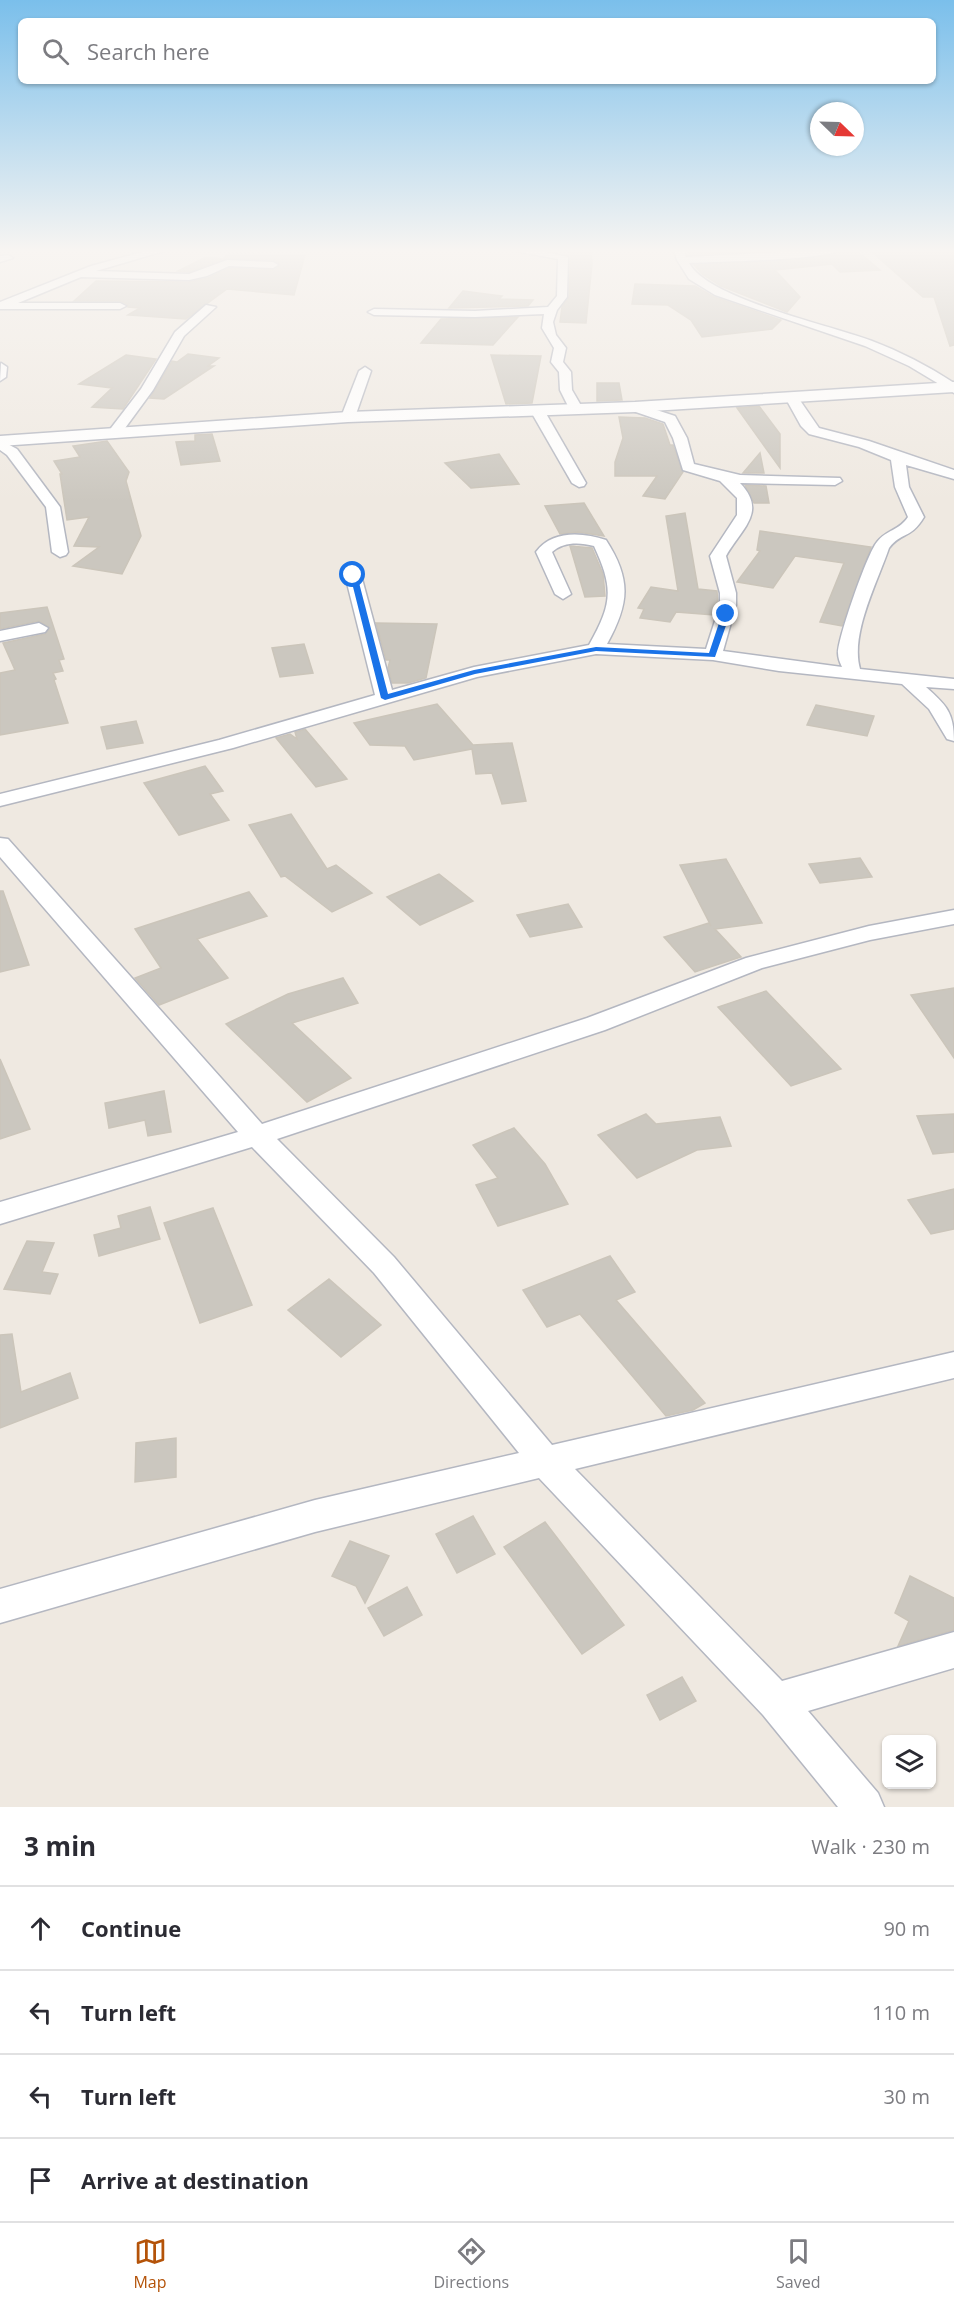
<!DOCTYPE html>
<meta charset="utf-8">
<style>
:root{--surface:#fff;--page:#f2f2f3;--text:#2b2b33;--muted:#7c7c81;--line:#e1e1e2;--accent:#b45309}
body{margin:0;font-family:"Open Sans",sans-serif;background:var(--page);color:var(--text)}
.controls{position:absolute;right:18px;bottom:18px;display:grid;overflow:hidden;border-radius:9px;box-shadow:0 2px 4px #0004}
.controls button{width:54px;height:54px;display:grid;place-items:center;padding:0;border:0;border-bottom:2px solid var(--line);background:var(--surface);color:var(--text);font:30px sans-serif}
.compass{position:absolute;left:810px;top:102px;width:54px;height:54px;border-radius:50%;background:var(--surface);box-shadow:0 2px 4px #0004;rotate:113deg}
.stop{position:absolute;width:18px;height:18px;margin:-14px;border:4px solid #1a73e8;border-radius:50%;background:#fff}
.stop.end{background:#1a73e8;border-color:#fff;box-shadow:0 2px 6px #0008}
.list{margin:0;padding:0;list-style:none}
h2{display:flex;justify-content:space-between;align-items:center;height:78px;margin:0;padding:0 24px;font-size:26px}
h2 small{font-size:20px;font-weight:400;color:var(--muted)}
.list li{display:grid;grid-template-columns:39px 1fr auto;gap:18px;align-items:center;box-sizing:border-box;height:84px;padding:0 24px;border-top:2px solid var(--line)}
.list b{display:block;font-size:22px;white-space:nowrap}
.list em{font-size:20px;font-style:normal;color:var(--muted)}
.icon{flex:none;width:33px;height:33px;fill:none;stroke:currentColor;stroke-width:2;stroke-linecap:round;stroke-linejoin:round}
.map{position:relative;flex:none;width:954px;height:1807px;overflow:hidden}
.search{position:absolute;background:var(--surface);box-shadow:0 2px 4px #0004;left:18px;right:18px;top:18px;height:66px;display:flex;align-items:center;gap:15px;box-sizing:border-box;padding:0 21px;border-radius:9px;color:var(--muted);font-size:22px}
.sheet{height:414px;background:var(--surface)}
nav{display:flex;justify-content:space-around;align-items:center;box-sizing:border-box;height:84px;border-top:2px solid var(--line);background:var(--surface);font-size:16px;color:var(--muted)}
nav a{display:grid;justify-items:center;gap:3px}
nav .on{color:var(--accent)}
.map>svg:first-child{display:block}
.building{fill:#cbc7bf;stroke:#cbc5ba;stroke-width:1.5}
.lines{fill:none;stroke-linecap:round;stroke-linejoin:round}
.minor-casing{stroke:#b4b7c1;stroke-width:3}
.tertiary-casing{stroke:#b4b7c1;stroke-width:3}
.minor{fill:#fff;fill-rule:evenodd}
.tertiary{fill:#fff;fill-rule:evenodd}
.route{fill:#1a73e8}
</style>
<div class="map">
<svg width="954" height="1807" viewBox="0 0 954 1807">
<rect width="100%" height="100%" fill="#efe9e1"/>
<g class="building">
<polygon points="571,249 591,249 592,264 586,323 560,322 562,307 569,297"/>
<polygon points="689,249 790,249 690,255"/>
<polygon points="843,249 855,249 880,270 840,272 832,264 775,270 800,297 787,312 721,286 702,274 694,265 795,260 833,255"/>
<polygon points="905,250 954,251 954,345 950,346 934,297 923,297 872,252"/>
<polygon points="228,254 305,255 294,295 227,289 186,319 128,315 140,308 128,307 127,304 120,301 74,301 96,281 189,282 208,278 229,268 273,270 280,266 273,260 227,258 189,272 178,271 206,257 223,259"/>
<polygon points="635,284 695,286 714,297 781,320 772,329 702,337 691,320 668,305 632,304"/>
<polygon points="463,291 502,296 499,299 533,300 528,306 449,308"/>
<polygon points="518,317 493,345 421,343 441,319"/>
<polygon points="188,354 219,358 208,366 214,366 164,399 150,398 172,361 177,362"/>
<polygon points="126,355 156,359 123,409 92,407 112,388 79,384"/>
<polygon points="491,355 541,356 532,403 506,404"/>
<polygon points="597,383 619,383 622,400 597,401"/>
<polygon points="759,406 780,434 780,468 737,408"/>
<polygon points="619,417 645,418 663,424 670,445 673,445 683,472 665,499 643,496 657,476 615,476 615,462 623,438"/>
<polygon points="212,434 220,461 181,465 176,442 195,441 195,435"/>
<polygon points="107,441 129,472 126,481 141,536 122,574 73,566 99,547 74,546 89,517 67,520 60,474 62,474 54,461 80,457 73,446"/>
<polygon points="760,453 764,473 743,473"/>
<polygon points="499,454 519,484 471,488 445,463"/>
<polygon points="745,485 766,486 769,503 754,503"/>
<polygon points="584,503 604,536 578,532 560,534 545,506"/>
<polygon points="685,513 698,589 717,591 718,605 714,615 676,612 670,622 640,618 644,609 638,608 651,587 678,591 666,516"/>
<polygon points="760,531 871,547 842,626 820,622 844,563 795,556 773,588 737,582 760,551 757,550"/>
<polygon points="570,546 592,548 603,574 605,596 585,597"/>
<polygon points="47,607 64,659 59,660 63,671 53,673 56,679 54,680 68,723 0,735 0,673 15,670 3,643 45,634 50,628 39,621 0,629 0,613"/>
<polygon points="376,623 437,624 426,678 408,683 392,683 388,668 390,660 386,660"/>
<polygon points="304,644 313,673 280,677 272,648"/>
<polygon points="437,704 473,745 512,743 526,801 502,804 492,773 476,774 472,749 414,760 405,746 370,745 354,723"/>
<polygon points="816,705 874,716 867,736 807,725"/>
<polygon points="136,721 143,743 107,749 101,727"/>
<polygon points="305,729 333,762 347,779 316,787 276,738 290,734 297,739 295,732"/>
<polygon points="205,766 223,791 210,794 229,820 179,835 144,783"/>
<polygon points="291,814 327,869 336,865 372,893 332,912 285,876 281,877 249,825"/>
<polygon points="860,858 872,877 820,883 809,864"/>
<polygon points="726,859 762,923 715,929 741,957 695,972 664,937 709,923 711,926 680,865"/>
<polygon points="439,874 473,901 420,925 387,897"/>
<polygon points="0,891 3,891 29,965 0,972"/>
<polygon points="249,892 267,916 197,939 228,978 159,1005 135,978 161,968 135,929"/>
<polygon points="568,904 582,927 530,937 517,915"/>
<polygon points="343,978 358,1003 292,1023 351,1078 307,1102 226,1024 288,994"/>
<polygon points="954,988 954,1058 911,995"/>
<polygon points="766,991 841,1069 791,1086 718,1007"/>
<polygon points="0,1059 30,1129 0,1139"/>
<polygon points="164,1091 171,1132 148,1136 145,1120 109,1128 105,1103"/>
<polygon points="646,1114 656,1124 720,1117 731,1146 697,1150 637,1178 598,1135"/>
<polygon points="954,1114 954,1152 933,1154 917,1116"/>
<polygon points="514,1128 545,1164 568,1204 498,1226 476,1185 498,1178 473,1145"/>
<polygon points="954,1189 954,1229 931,1234 908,1200"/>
<polygon points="150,1207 160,1239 99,1256 94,1235 121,1228 118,1216"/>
<polygon points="213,1208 252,1305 200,1323 164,1223"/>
<polygon points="27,1241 54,1243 42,1272 58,1274 50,1294 4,1289"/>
<polygon points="610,1256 635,1292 616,1300 705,1403 693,1410 666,1416 580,1314 547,1327 523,1290"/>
<polygon points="329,1279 381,1325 341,1357 288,1310"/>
<polygon points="12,1334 21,1392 70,1373 78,1398 0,1428 0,1335"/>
<polygon points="176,1438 176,1477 135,1482 136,1443"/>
<polygon points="473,1516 495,1554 457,1573 436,1534"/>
<polygon points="545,1522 624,1625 582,1654 504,1547"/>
<polygon points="350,1541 389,1556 365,1603 356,1586 332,1576"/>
<polygon points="910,1576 954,1598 954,1630 898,1646 909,1621 895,1613"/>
<polygon points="407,1587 422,1615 384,1636 368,1608"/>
<polygon points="682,1677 696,1701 660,1720 647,1695"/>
</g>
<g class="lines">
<g class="minor-casing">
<g id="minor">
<polygon points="153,249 171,249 96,271 189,274 227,260 273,262 278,265 273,268 229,266 207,276 189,280 81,277 18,303 120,303 126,306 120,309 0,309 0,302 91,266"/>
<polygon points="504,249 532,249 568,257 567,297 557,310 553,322 556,335 566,348 563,362 571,372 572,390 583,409 581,412 571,412 560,390 559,372 551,362 554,348 542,328 544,314 475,317 374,315 368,312 374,309 475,311 548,307 557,296 558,259"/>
<path d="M674,249H684L686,257L841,249C833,260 710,262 689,263C708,299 830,325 872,341C901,352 928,366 954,383V393L909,366L865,346L715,295L689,279L677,260Z"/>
<polygon points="0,256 8,255 13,258 0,262"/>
<polygon points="206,305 216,307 184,336 153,390 120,435 110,435 108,432 141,389 175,332"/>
<polygon points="1,363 7,367 6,377 0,381"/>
<polygon points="365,367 371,371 355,417 348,421 343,420 341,417 359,371"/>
<path d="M792,395L797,396L819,428L869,441L954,470V479L906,465L909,487L924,517C910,540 902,531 889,548C877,583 850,634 860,669L954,679V689L926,687C946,705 954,712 954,741L947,739L929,709L902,684L779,671L713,660L596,654L477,677L233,748L0,806V794L219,740L375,695L345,575L353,570L361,575L392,690L474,667L589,645C612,604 614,589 594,546C579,542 563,542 552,552L571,594L563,599L555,594L536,552C552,530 582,532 606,540C632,580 629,604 607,644L706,649L720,605V593L710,556L737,515V498L720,481L683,470L673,438L665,422L630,410L628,407L635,403L675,416L687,438L694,464L740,475L840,478L842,481L835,485L740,483C768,512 741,529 726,556L736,593V605L723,651L842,667C840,663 838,658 838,653C838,638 867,554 877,542C886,530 900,530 908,517L895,487L891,460L859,447L809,434L801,426L786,399Z"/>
<polygon points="537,406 544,410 586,483 584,486 579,487 572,483 530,410"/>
<polygon points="0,440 17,449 60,507 68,552 66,555 60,557 52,552 46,507 7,455 0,450"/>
<polygon points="39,623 48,628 45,632 0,641 0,631"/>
<polygon points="0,838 8,839 262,1124 587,1018 746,958 869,926 954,910 954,924 870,940 762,968 605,1030 277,1139 394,1257 552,1445 954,1352 954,1378 575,1469 782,1681 954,1632 954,1668 808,1711 878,1793 884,1807 838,1807 763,1715 539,1478 315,1532 0,1623 0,1589 315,1500 519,1453 374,1273 252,1147 0,1224 0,1202 238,1132 0,857"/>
</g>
</g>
<g class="tertiary-casing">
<polygon id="tertiary" points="954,382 954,392 635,412 348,422 0,446 0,436 348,412 635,402"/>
</g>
<use href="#minor" class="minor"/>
<use href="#tertiary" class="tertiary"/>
</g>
<linearGradient id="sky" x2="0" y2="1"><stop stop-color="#7abfeb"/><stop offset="0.5" stop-color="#f8f5f2"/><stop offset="1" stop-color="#f8f5f2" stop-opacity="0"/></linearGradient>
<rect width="954" height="502" fill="url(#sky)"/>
<polygon class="route" points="353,573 357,575 388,694 474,670 596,647 709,653 722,614 726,612 730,614 715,657 596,651 475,674 385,700 381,698 350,575"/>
</svg>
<div class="controls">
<button><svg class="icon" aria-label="layers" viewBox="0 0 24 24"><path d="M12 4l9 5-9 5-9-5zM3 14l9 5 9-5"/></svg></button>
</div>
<svg class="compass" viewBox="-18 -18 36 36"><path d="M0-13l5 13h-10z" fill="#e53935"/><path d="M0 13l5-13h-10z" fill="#7c7c81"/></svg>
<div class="stop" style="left:353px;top:575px"></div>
<div class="stop end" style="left:726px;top:614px"></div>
<div class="search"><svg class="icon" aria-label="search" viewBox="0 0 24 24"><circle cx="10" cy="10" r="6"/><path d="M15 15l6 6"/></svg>Search here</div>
</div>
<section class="sheet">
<h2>3 min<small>Walk · 230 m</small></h2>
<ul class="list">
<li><svg class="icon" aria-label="ahead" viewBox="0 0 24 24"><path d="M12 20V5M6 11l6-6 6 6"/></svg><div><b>Continue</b></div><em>90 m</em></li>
<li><svg class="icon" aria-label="left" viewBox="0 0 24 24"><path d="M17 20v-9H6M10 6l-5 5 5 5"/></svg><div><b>Turn left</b></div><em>110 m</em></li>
<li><svg class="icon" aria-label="left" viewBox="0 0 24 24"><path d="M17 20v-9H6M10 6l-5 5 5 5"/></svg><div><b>Turn left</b></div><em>30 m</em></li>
<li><svg class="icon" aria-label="arrive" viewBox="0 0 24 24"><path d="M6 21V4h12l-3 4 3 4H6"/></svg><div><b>Arrive at destination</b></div></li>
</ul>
</section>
<nav>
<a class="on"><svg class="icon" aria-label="map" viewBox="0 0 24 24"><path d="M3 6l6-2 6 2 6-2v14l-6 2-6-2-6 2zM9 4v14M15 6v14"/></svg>Map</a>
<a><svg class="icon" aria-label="directions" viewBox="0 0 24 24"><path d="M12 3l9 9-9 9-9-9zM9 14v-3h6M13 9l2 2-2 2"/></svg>Directions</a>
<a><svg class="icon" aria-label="saved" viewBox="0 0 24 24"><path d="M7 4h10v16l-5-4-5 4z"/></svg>Saved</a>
</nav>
